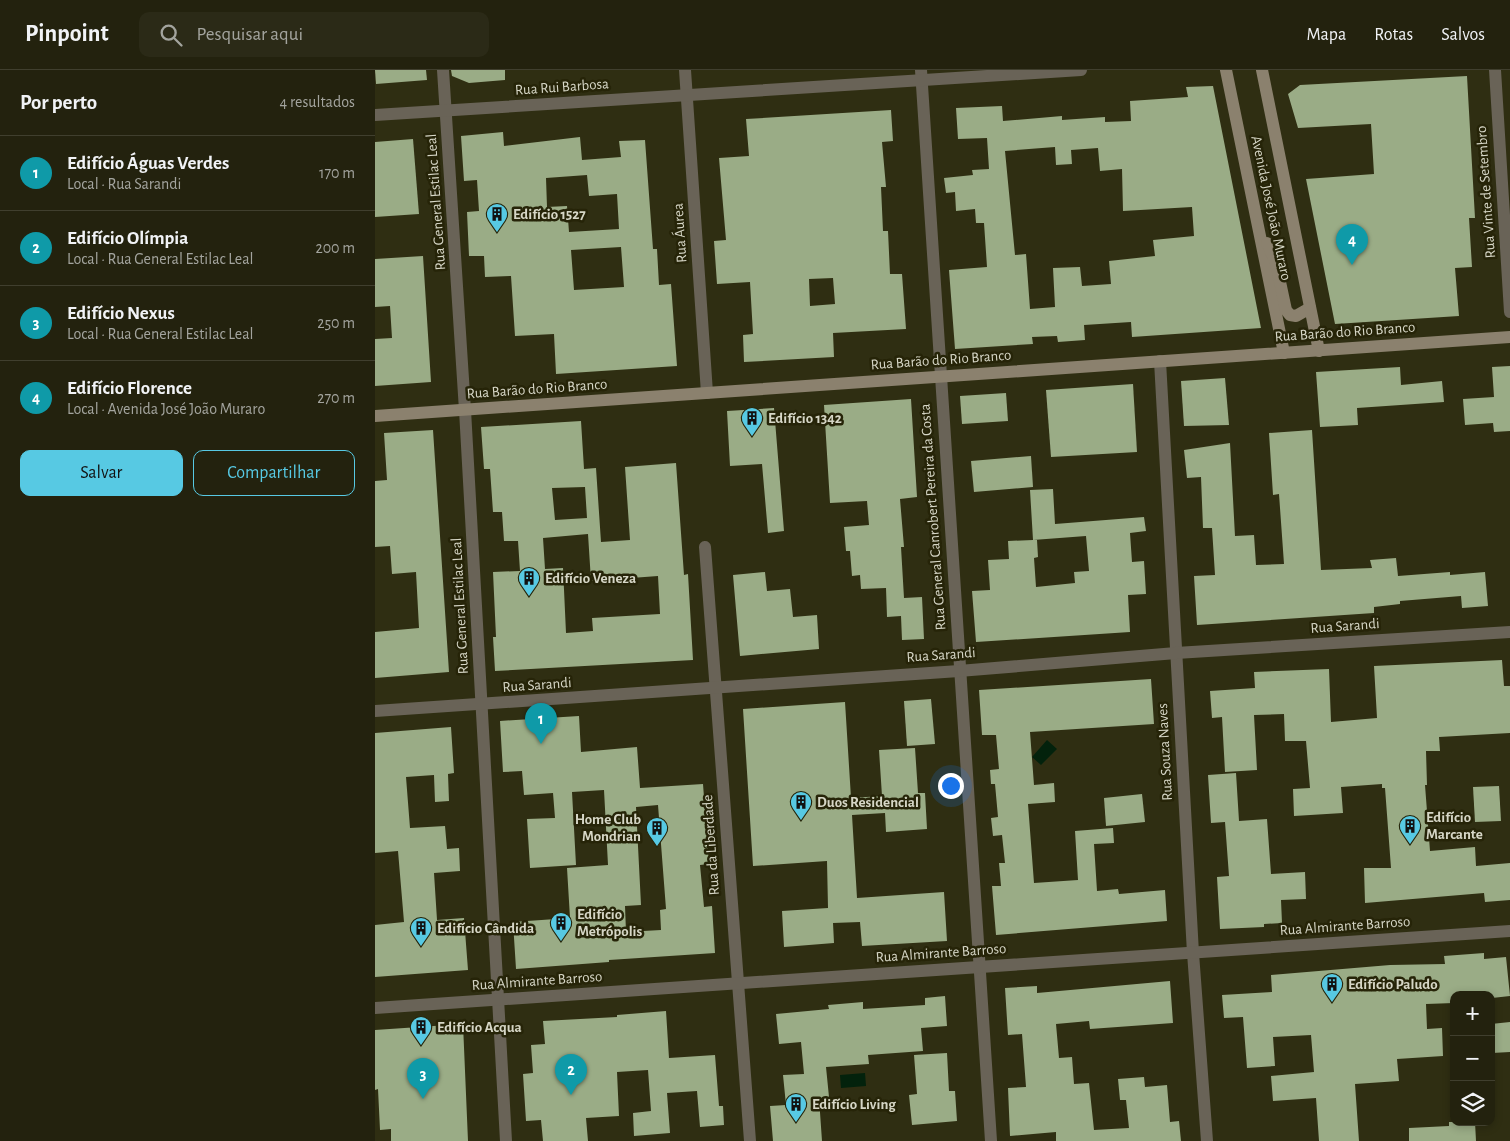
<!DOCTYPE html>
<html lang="pt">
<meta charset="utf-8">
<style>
:root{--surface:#23220e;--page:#2b2a17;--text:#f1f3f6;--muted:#a3a49e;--line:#403f2e;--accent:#57c9e3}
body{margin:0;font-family:"Alegreya Sans",sans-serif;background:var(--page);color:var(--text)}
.controls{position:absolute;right:15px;bottom:15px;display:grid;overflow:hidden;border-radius:10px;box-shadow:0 2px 8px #0003}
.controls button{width:45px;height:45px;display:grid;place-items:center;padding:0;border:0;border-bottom:1px solid var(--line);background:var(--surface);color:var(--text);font:25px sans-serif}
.you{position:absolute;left:575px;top:715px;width:18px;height:18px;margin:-12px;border:4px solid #fff;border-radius:50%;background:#1a73e8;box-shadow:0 0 0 8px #1a73e833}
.badge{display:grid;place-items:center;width:32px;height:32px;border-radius:50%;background:var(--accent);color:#fff;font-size:16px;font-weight:700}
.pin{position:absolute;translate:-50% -41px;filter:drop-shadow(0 1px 2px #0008)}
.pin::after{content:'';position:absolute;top:26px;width:18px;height:15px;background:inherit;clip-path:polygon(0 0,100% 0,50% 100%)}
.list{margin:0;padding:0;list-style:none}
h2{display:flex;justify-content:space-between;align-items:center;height:65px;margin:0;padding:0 20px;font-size:21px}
h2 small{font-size:16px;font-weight:400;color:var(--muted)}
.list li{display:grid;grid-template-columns:32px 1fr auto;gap:15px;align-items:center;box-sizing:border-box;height:75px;padding:0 20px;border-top:1px solid var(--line)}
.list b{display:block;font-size:19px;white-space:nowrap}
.list p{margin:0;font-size:16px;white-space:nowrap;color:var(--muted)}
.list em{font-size:16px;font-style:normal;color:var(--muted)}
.actions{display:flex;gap:10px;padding:15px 20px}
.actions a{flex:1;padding:11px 0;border:1px solid var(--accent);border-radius:10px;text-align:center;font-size:18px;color:var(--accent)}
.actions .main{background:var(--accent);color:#111}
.icon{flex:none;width:28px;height:28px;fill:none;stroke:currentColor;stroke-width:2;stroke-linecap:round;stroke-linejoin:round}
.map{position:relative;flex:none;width:1135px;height:1071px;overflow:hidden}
header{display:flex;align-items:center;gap:30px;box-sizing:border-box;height:70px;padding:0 25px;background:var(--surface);border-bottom:1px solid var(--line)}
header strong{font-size:24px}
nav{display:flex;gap:28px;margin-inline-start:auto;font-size:18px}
.search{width:350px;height:45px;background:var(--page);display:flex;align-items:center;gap:12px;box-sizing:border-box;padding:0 18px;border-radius:10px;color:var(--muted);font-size:19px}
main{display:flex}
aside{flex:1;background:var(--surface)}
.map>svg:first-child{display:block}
.water{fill:#03220c}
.building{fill:#9aac86;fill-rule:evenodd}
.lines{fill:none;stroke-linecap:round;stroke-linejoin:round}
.street{stroke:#696357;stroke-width:12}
.secondary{stroke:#8b816e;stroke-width:12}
.labels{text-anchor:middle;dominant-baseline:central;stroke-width:5;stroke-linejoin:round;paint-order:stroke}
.street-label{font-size:15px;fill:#d6d6c6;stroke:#262408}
.poi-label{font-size:15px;font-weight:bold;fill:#d6d6c6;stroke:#262408;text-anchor:start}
</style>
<header>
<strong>Pinpoint</strong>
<div class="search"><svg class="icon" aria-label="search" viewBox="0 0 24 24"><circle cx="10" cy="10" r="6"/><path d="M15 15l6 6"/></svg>Pesquisar aqui</div>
<nav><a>Mapa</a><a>Rotas</a><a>Salvos</a></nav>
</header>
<main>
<aside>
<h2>Por perto<small>4 resultados</small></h2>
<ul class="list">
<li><span class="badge" style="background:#0f9aa8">1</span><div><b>Edifício Águas Verdes</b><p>Local · Rua Sarandi</p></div><em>170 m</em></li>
<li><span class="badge" style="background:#0f9aa8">2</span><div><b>Edifício Olímpia</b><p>Local · Rua General Estilac Leal</p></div><em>200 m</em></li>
<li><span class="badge" style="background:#0f9aa8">3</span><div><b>Edifício Nexus</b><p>Local · Rua General Estilac Leal</p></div><em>250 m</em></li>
<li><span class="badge" style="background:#0f9aa8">4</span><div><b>Edifício Florence</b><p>Local · Avenida José João Muraro</p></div><em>270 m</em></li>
</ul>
<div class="actions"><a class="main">Salvar</a><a>Compartilhar</a></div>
</aside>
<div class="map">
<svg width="1135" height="1071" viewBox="0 0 1135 1071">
<rect width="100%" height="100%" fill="#2f2e12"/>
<g class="water">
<polygon points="672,670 682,679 666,695 657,687"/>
<polygon points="490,1003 491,1016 466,1018 465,1005"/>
</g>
<g class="building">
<polygon points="0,0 51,0 52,10 1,14"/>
<polygon points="76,0 130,0 130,10 94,13 77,6"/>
<polygon points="1092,6 1100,148 1094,148 1097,197 1080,198 1084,246 960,254 931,109 999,104 996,54 923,58 913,24 925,15"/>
<path d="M838,16L886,258L757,267L756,252L709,255L710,270L683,272L682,266L657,267L658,274L580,279L574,200L612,197L609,153H601L600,139L581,141L580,122L571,123L569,108L598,105L597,100L614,99L612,68L583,69L581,38L627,36L628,51L687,46V50L730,47V52L756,51L755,31L813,27L811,17ZM680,77L681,95L697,94L696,80L723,78L725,101L747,99L748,141L817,137L819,166L778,170L780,186L734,191L736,214L707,216L705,197L678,198L680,237L655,239L651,184L640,185L630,81Z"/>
<path d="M516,40L518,71L507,72L511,117H506L508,161H513L515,204H527L531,259L458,263L459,287L369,292L368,265L378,264L375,212L342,214L339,171L351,170L344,88L374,86L371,49ZM458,208L460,234L435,236L434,209Z"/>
<path d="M128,62L129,76L205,67L207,90L246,87L244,71L270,70L278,179H282L284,215L296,214L302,296L181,304L179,264L140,266L136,206L110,207L109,186H94L92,142L104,141L102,110L89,111L86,66ZM212,105L214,126L242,124L244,159L194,162L192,136L172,137L171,108ZM246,177L249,217L199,220L196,180Z"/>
<polygon points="38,69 44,144 0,147 0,72"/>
<polygon points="48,186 56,312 0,316 0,269 17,268 15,236 0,237 0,189"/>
<polygon points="1135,296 1135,361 1119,362 1118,353 1090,355 1088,329 1119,327 1117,297"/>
<polygon points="1025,297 1026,315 1067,311 1069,332 982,338 983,355 945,357 941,302"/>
<polygon points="850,308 854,355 809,356 806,311"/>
<polygon points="758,314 762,382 676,387 671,320"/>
<polygon points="631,323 633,351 587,354 585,326"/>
<polygon points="536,329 542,427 525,429 529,477 526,477 529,528 547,527 549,569 527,570 526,546 512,547 511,518 486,519 485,505 477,506 475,481 471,481 469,457 494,455 492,431 455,433 449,335"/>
<polygon points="399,338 409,461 393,463 387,394 355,396 352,341"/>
<path d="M206,351L209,399L221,398L226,472L255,470L250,397L301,393L309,505L313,504L318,590L120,601L118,567H121L118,502L145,501L143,471H129L127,442H118L115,399H109L106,357ZM210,417L212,448L180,450L177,418ZM213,464L216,511L283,506L285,544L217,548L218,561L191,563L188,498L170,499L168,468Z"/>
<polygon points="58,360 74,602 0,608 0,562 44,558 41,502 17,504 15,476 0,477 0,411 12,410 9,363"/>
<polygon points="937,360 946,500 997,498 995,490 1021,488 1023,506 1075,502 1075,505 1110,502 1113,536 1087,538 1086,526 1025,531 1025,534 999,537 999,543 822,555 819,506 840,505 837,458 828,458 826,407 812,408 809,380 855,373 860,466 879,465 881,495 909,494 904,424 898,425 894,363"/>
<polygon points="656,386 658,417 599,422 596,391"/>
<path d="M678,419L680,454L769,447L771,461L755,463L757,492L769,491L771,524L753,525L755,562L601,572L597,521L615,520L613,490L634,489L633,471L658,470L655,420ZM711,466L714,501L699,502L700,513L661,517L659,488L663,487L662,470H658Z"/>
<polygon points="390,502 392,521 415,519 418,547 442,545 444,579 365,586 358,505"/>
<polygon points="1127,590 1129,616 1135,616 1135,663 1064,667 1065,681 1051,681 1052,715 1050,715 1055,781 1100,777 1101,796 1135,793 1135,830 1110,832 1109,823 990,833 989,798 1016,798 1010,718 1007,718 1007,714 966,717 968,743 919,746 918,719 935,718 931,671 910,671 909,644 879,645 882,700 850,702 847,647 837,648 835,621 880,618 879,602 954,599 956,652 1002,648 999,596"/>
<polygon points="776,609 779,654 655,662 659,715 679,713 680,732 653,734 659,813 703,810 700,761 738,758 739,773 719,774 722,821 743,819 744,824 790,820 792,851 621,865 617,816 626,816 624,793 630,793 627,765 618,766 616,748 623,747 620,714 616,714 615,700 624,699 621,665 607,665 604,620"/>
<polygon points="556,629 560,674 532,676 529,631"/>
<polygon points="470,632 476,728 507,726 504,680 540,678 543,723 550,723 552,759 511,762 510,743 477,745 482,828 569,822 572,871 487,876 485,852 458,853 459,873 409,877 407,841 453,838 452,791 378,796 368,639"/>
<path d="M204,646L206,682L262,677L265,718L328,714L334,794L325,795L329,837L337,836L340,883L234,890V892L141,899L138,852L195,848L192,798L233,795L229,720L197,722L201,795L155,798L152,749L180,748L178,723L149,725L147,701L128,702L125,651ZM283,735L291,839L285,840L286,860L251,862L250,836L266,835L261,737Z"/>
<polygon points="76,657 79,703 73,704 74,731 60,732 59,705 31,707 35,758 70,756 72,779 84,778 85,801 59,803 62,850 89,848 93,900 0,907 0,855 29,852 23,781 0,783 0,663"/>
<polygon points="861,703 864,751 892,749 896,804 930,802 931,829 906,830 907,853 889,854 889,857 845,859 842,807 854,806 850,752 836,753 833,705"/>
<polygon points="1124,716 1126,751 1100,752 1098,717"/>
<polygon points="767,724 770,752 731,756 729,728"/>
<polygon points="1109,883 1109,889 1131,887 1135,926 1117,928 1116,925 1079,925 1079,933 1051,934 1052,959 1067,958 1068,986 1022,989 1024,1011 980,1014 984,1071 944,1071 941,1028 898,1031 896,1006 939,1002 936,965 898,967 900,996 872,998 868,947 849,948 847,925 897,922 896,905 1015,895 1070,894 1069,886"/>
<polygon points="795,911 798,953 715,959 714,951 681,954 684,988 697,987 699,1014 714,1013 719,1060 754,1058 751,1030 745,1030 743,1009 769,1007 770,1017 792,1015 795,1052 804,1051 806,1071 681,1071 681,1062 635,1066 633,1018 651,1017 647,964 633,965 630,918 662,916 662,923"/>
<polygon points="570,926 572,956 546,958 548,981 493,985 494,994 451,997 454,1027 444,1028 447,1071 398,1071 395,1036 411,1035 408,1005 429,1004 426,972 404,974 401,944 454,939 453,935 488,932 488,939 550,935 550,928"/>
<polygon points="291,941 294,988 340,985 344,1036 348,1036 349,1055 325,1057 322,1021 292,1023 295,1063 259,1066 258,1043 276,1041 273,1000 242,1002 244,1046 211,1048 213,1071 168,1071 166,1050 151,1051 148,1004 158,1003 156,975 170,974 168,951 242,947 242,945"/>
<polygon points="1135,952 1135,982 1117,983 1116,954"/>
<polygon points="88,954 93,1071 16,1071 16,1059 5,1060 3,1019 0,1020 0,960"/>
<polygon points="572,983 574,1021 580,1021 582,1051 537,1055 534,1025 542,1024 539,985"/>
<polygon points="1074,1052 1100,1052 1101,1071 1034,1071 1034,1058 1074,1056"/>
</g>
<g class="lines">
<g class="street">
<polyline points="68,0 90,340 131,1071"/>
<polyline points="310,0 332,323"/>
<polyline points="546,0 616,1071"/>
<polyline points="1120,0 1135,242"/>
<polyline points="0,45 706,0"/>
<polyline points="785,291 818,883 832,1071"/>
<polyline points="330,477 375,1071"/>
<polyline points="0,641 584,601 801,583 1135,562"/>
<polyline points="0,938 1135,861"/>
</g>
<g class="secondary">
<polyline points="851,0 909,283"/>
<polyline points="887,0 944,281"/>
<polyline points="892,173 901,193 911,240 915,245 921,246 935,238"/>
<polyline points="0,346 1135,267"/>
</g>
</g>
<defs>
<g id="building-pin" transform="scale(1.125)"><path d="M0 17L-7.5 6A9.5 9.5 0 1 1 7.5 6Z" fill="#57c9e3" stroke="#262408"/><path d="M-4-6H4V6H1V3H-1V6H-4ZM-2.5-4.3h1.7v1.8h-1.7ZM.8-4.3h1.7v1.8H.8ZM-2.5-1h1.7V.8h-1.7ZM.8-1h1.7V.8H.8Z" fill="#111"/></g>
</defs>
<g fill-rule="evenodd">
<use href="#building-pin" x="122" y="144"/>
<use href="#building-pin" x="377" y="348"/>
<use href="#building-pin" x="154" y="508"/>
<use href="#building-pin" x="426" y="732"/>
<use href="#building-pin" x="1035" y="756"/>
<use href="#building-pin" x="282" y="758"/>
<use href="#building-pin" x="186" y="853"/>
<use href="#building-pin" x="46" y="858"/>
<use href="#building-pin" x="957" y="914"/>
<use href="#building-pin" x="46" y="957"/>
<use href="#building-pin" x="421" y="1034"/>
</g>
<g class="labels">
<g class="street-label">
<text transform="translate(187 17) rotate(-4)">Rua Rui Barbosa</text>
<text transform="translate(1111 122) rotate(-94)">Rua Vinte de Setembro</text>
<text transform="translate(61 132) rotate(-94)">Rua General Estilac Leal</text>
<text transform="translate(896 138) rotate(78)">Avenida José João Muraro</text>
<text transform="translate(305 163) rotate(-94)">Rua Áurea</text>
<text transform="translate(970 262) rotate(-4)">Rua Barão do Rio Branco</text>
<text transform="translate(566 290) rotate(-4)">Rua Barão do Rio Branco</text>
<text transform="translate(162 319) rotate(-4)">Rua Barão do Rio Branco</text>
<text transform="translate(558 447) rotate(-94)">Rua General Canrobert Pereira da Costa</text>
<text transform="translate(85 536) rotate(-93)">Rua General Estilac Leal</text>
<text transform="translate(970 556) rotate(-4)">Rua Sarandi</text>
<text transform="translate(566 585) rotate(-4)">Rua Sarandi</text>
<text transform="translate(162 615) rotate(-4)">Rua Sarandi</text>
<text transform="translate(790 682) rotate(-93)">Rua Souza Naves</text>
<text transform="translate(336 775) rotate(-94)">Rua da Liberdade</text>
<text transform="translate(970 856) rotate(-4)">Rua Almirante Barroso</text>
<text transform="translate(566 883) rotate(-4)">Rua Almirante Barroso</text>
<text transform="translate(162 911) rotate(-4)">Rua Almirante Barroso</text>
</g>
<g class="poi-label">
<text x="138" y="144">Edifício 1527</text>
<text x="393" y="348">Edifício 1342</text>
<text x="170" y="508">Edifício Veneza</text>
<text x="442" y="732">Duos Residencial</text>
<text x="1051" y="747">Edifício<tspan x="1051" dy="17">Marcante</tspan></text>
<text x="266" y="749" text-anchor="end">Home Club<tspan x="266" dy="17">Mondrian</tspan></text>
<text x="202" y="844">Edifício<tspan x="202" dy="17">Metrópolis</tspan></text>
<text x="62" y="858">Edifício Cândida</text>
<text x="973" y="914">Edifício Paludo</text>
<text x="62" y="957">Edifício Acqua</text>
<text x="437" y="1034">Edifício Living</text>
</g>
</g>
</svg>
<div class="controls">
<button>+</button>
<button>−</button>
<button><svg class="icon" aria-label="layers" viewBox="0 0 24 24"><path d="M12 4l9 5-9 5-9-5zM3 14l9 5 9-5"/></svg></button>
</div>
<div class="you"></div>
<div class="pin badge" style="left:166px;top:674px;background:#0f9aa8">1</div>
<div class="pin badge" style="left:196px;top:1025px;background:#0f9aa8">2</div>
<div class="pin badge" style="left:48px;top:1029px;background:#0f9aa8">3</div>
<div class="pin badge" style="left:977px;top:195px;background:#0f9aa8">4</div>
</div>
</main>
